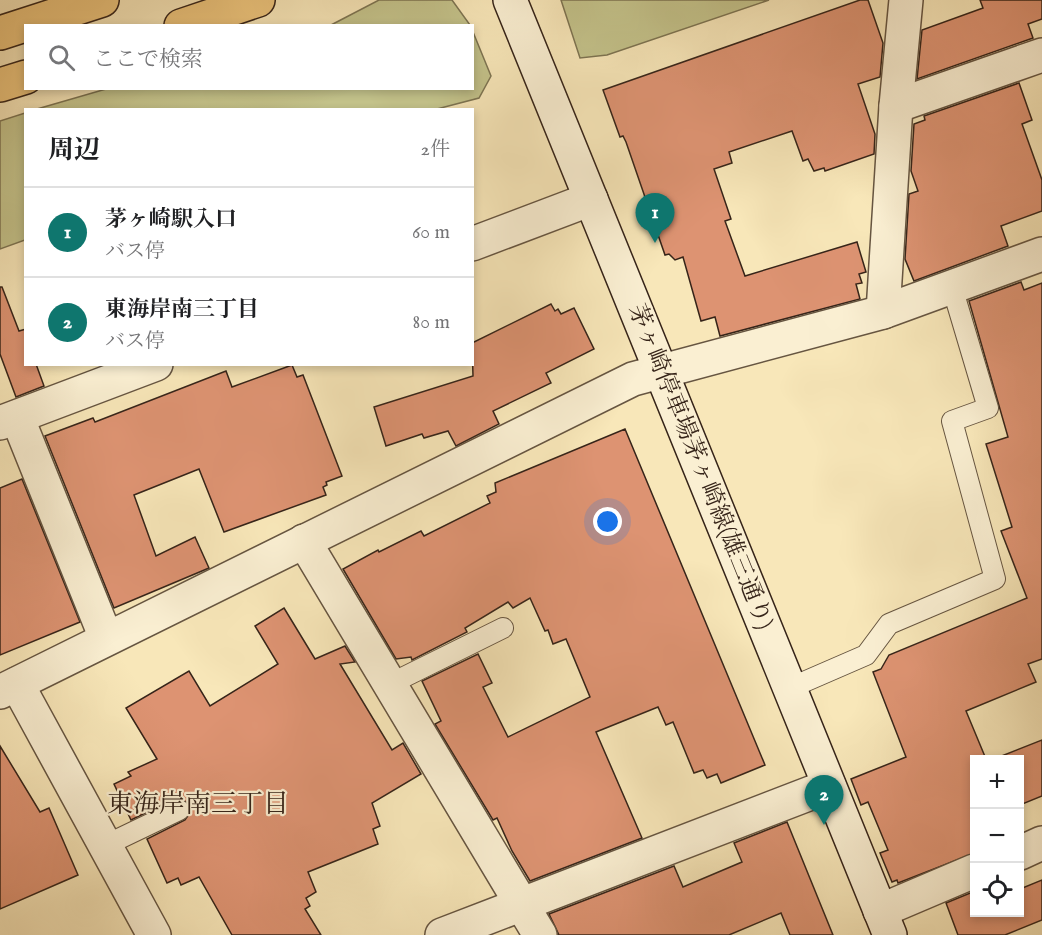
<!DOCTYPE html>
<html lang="ja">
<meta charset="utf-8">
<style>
:root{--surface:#fff;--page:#f2f2f2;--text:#202124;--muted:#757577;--line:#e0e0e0;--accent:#0f766e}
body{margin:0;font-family:"IM FELL English","Noto Serif JP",serif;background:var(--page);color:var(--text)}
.controls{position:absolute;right:18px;bottom:18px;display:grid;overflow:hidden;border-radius:0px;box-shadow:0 3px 9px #0003}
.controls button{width:54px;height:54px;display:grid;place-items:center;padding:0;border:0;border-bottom:2px solid var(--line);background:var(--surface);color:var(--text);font:30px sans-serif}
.you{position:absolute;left:608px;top:522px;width:21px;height:21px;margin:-15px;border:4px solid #fff;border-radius:50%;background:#1a73e8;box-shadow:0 0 0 9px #1a73e833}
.badge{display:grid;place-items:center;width:39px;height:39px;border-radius:50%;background:var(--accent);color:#fff;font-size:20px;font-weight:700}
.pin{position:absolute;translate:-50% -50px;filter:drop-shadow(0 2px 3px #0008)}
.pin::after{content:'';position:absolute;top:32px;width:21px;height:18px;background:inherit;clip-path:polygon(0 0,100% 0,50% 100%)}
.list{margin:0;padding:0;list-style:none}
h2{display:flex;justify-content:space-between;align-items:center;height:78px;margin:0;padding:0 24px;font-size:26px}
h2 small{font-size:20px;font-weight:400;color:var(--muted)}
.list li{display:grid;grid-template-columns:39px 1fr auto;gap:18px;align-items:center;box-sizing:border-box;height:90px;padding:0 24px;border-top:2px solid var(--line)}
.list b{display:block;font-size:22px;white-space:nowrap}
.list p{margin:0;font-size:20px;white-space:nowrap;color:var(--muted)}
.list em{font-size:20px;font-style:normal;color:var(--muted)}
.icon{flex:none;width:33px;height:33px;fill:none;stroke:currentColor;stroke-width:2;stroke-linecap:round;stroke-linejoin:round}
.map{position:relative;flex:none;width:1042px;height:935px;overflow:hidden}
.search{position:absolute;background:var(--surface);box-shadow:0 3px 9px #0003;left:24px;top:24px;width:450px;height:66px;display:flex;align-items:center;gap:15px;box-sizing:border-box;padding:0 21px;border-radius:0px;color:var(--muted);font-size:22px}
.panel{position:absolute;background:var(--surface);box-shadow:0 3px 9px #0003;left:24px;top:108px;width:450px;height:258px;border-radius:0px}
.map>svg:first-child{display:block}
.green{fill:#c4c38b;stroke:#7d7452;stroke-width:1.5}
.building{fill:#dd9372;stroke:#362419;stroke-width:1.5}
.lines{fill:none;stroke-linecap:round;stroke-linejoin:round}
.lane-casing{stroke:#665541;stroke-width:22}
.street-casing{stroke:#665541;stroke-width:36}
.secondary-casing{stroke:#362419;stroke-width:36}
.highway-casing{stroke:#362419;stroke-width:36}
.lane{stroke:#faefd2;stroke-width:20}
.street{stroke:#faefd2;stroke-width:33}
.secondary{stroke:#faefd2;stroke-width:33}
.highway{stroke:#ecc47c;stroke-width:33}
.labels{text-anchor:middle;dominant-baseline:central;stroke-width:4.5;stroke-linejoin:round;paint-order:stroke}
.street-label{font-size:24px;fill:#362419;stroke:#faefd2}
.neighbourhood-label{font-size:26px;fill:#362419;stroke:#faefd2}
</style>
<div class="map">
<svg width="1042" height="935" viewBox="0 0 1042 935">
<rect width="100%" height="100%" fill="#f8e7b9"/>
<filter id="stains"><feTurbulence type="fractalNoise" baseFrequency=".00333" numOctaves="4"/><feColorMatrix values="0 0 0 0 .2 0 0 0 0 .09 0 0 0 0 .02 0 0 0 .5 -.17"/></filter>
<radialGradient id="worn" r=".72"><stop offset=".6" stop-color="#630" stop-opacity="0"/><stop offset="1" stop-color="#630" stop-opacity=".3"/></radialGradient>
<g class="green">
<polygon points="379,0 452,0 470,25 331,25"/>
<polygon points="561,0 769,0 607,55 580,58"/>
<polygon points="473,32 491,76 479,98 437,109 37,109 106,89 472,88"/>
<polygon points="25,113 25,240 0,249 0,121"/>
</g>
<g class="building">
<polygon points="860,0 868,0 883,43 880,77 858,84 875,134 874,154 825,171 824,168 814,171 808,159 803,161 792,131 729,152 732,163 714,169 731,219 725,221 745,276 857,242 866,272 859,274 862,283 856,284 860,299 720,336 715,317 701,321 683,257 675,260 669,254 665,255 626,142 623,136 620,137 603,90"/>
<polygon points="980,0 1042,0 1042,19 1028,24 1033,38 917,79 922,30 983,8"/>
<polygon points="1019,83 1032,120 1022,124 1042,180 1042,211 1001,226 1008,246 914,281 905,259 909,194 918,191 911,171 914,124 925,120 924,116"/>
<polygon points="1021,282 1024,290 1042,283 1042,659 1028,664 1036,682 966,711 986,759 975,759 975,853 898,883 897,880 892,882 880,853 888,850 868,802 861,805 851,779 906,757 873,672 881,669 889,655 1027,598 1001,531 1012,527 986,444 1008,437 969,301"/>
<polygon points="0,287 2,287 19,331 26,329 26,364 36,364 44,386 16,397 0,354"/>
<polygon points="551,304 555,311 558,309 561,314 574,308 594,349 546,373 551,383 493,411 499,424 456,446 448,431 424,438 422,434 386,446 374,407 473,376 472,343"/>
<polygon points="292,365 297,377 303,375 342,476 326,482 327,485 323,487 326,495 224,532 199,469 134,495 156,556 195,537 209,568 114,608 45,436 93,418 95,422 226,371 232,387"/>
<polygon points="625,429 765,765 721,783 717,774 707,778 703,770 694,773 673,722 666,725 658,707 596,732 642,838 530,881 512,851 497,818 493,820 435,724 441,721 422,681 478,654 492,683 483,687 508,737 590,697 566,639 553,644 548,630 545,631 530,598 513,608 508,602 465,628 467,632 412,660 411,657 396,659 343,569 378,550 379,552 421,531 424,536 490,503 487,496 496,492 495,483"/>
<polygon points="22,479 80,622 0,655 0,488"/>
<polygon points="284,608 315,659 345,646 355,662 340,664 392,750 403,743 421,774 372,803 380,826 373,829 378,844 308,872 316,892 306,898 310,906 305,909 321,935 232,935 199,877 181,885 178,878 167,883 147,839 185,820 191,811 189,804 180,798 174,799 131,820 114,784 131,776 128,772 157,759 126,708 189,671 210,706 278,664 255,626"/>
<polygon points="1042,740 1042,796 1020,805 1020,759 994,759"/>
<polygon points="0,746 40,812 49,808 78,875 0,909"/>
<polygon points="787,822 833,935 790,935 781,913 729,935 559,935 549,914 674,866 683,887 742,862 734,843"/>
<polygon points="1042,880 1042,920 1005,935 958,935 946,903 975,891 975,912 1020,912 1020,889"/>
</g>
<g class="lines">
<g class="lane-casing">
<g id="lane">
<polyline points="390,684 503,628"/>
<polyline points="790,688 866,655 889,624 995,579 952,421 988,408 952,287"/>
<polyline points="104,846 179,810"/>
</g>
</g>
<g class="street-casing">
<g id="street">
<polyline points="896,106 1042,55"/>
<polyline points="472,244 591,199"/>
<polyline points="883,312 896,106 906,0"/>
<polyline points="17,417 106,638"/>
<polyline points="0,423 156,364"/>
<polyline points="304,541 540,935"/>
<polyline points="17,684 154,935"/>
<polyline points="0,692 633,379 883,312 1042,254"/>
<polyline points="1020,853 1042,843"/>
<polyline points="880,911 974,871"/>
<polyline points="442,935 829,786"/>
</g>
</g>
<g class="secondary-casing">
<polyline id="secondary" points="510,0 890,935"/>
</g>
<g class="highway-casing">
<g id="highway">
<polyline points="181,26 258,0"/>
<polyline points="0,33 102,0"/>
<polyline points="0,85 26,77"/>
</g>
</g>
<use href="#lane" class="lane"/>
<use href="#street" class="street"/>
<use href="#secondary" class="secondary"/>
<use href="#highway" class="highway"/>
</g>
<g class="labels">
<g class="street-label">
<text transform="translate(700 467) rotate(68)">茅ヶ崎停車場茅ヶ崎線(雄三通り)</text>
</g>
<g class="neighbourhood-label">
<text x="198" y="804">東海岸南三丁目</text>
</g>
</g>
<rect width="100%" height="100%" filter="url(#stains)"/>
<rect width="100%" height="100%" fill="url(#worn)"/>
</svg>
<div class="controls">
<button>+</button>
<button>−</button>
<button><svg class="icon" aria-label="locate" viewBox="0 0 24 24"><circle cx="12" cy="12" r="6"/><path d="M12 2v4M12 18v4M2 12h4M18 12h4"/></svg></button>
</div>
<div class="you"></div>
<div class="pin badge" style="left:655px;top:243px">1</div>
<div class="pin badge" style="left:824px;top:825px">2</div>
<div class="search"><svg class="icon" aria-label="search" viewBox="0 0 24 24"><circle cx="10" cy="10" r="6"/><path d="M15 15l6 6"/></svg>ここで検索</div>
<section class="panel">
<h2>周辺<small>2件</small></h2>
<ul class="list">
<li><span class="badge">1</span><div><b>茅ヶ崎駅入口</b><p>バス停</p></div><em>60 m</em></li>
<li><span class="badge">2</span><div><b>東海岸南三丁目</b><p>バス停</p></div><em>80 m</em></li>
</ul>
</section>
</div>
